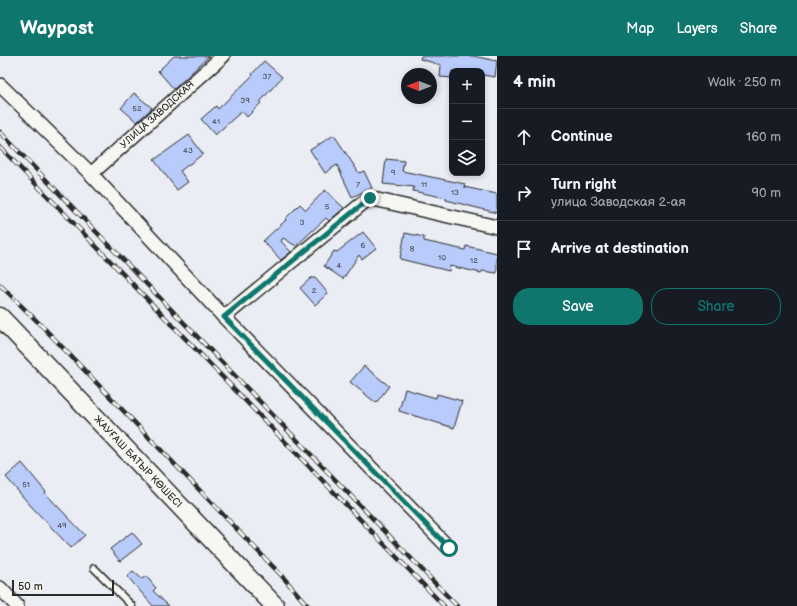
<!DOCTYPE html>
<meta charset="utf-8">
<style>
:root{--surface:#171b24;--page:#20242c;--text:#f1f3f6;--muted:#9ea1a6;--line:#363941;--accent:#0f766e}
body{margin:0;font-family:"Balsamiq Sans",sans-serif;background:var(--page);color:var(--text)}
.controls{position:absolute;right:12px;top:12px;display:grid;overflow:hidden;border-radius:8px;box-shadow:0 2px 6px #0003}
.controls button{width:36px;height:36px;display:grid;place-items:center;padding:0;border:0;border-bottom:1px solid var(--line);background:var(--surface);color:var(--text);font:20px sans-serif}
.compass{position:absolute;left:401px;top:12px;width:36px;height:36px;border-radius:50%;background:var(--surface);box-shadow:0 2px 6px #0003;rotate:270deg}
.scale{position:absolute;left:12px;bottom:10px;width:102px;box-sizing:border-box;padding-left:4px;border:2px solid #2b2b2b;border-top:0;font-size:11px;line-height:14px;white-space:nowrap;color:#2b2b2b;-webkit-text-stroke:3px #f6f6f2;paint-order:stroke}
.stop{position:absolute;width:12px;height:12px;margin:-9px;border:3px solid #0f766e;border-radius:50%;background:#fff}
.stop.end{background:#0f766e;border-color:#fff;box-shadow:0 1px 4px #0008}
.list{margin:0;padding:0;list-style:none}
h2{display:flex;justify-content:space-between;align-items:center;height:52px;margin:0;padding:0 16px;font-size:17px}
h2 small{font-size:13px;font-weight:400;color:var(--muted)}
.list li{display:grid;grid-template-columns:26px 1fr auto;gap:12px;align-items:center;box-sizing:border-box;height:56px;padding:0 16px;border-top:1px solid var(--line)}
.list b{display:block;font-size:15px;white-space:nowrap}
.list p{margin:0;font-size:13px;white-space:nowrap;color:var(--muted)}
.list em{font-size:13px;font-style:normal;color:var(--muted)}
.actions{display:flex;gap:8px;padding:12px 16px}
.actions a{flex:1;padding:9px 0;border:1px solid var(--accent);border-radius:16px;text-align:center;font-size:14px;color:var(--accent)}
.actions .main{background:var(--accent);color:#fff}
.icon{flex:none;width:22px;height:22px;fill:none;stroke:currentColor;stroke-width:2;stroke-linecap:round;stroke-linejoin:round}
.map{position:relative;flex:none;width:497px;height:550px;overflow:hidden}
header{display:flex;align-items:center;gap:24px;box-sizing:border-box;height:56px;padding:0 20px;background:var(--accent);color:#fff}
header strong{font-size:19px}
nav{display:flex;gap:22px;margin-inline-start:auto;font-size:14px}
main{display:flex}
aside{flex:1;background:var(--surface)}
.map>svg:first-child{display:block}
.building{fill:#b8cbfb;stroke:#2b2b2b}
.lines{fill:none;stroke-linecap:round;stroke-linejoin:round}
.lane-casing{stroke:#2b2b2b;stroke-width:9}
.street-casing{stroke:#2b2b2b;stroke-width:16}
.secondary-casing{stroke:#2b2b2b;stroke-width:21}
.lane{stroke:#f6f6f2;stroke-width:6}
.street{stroke:#f6f6f2;stroke-width:13}
.secondary{stroke:#f6f6f2;stroke-width:18}
.rail-casing{stroke:#2b2b2b;stroke-width:4.5}
.rail{stroke:#f6f6f2;stroke-width:3;stroke-dasharray:9;stroke-linecap:butt}
.route{stroke:#0f766e;stroke-width:5}
.labels{text-anchor:middle;dominant-baseline:central;stroke-width:3;stroke-linejoin:round;paint-order:stroke}
.number-label{font-size:8px;fill:#4e535f}
.street-label{font-size:10px;fill:#2b2b2b;stroke:#f6f6f2}
</style>
<header>
<strong>Waypost</strong>
<nav><a>Map</a><a>Layers</a><a>Share</a></nav>
</header>
<main>
<div class="map">
<svg width="497" height="550" viewBox="0 0 497 550">
<rect width="100%" height="100%" fill="#eaedf4"/>
<filter id="ink" filterUnits="userSpaceOnUse"><feTurbulence type="fractalNoise" baseFrequency=".025" numOctaves="2"/><feDisplacementMap in="SourceGraphic" scale="8" xChannelSelector="R" yChannelSelector="G"/><feConvolveMatrix kernelMatrix="1 2 1 2 8 2 1 2 1" color-interpolation-filters="sRGB"/></filter>
<g filter="url(#ink)">
<g class="building">
<polygon points="174,0 209,0 174,33 158,15"/>
<polygon points="421,0 473,0 497,5 495,21 482,19 482,15 452,15 452,22 440,21 441,9 420,3"/>
<polygon points="264,5 282,21 260,46 261,47 247,61 242,55 215,79 201,63 216,50 218,53 253,19 252,18"/>
<polygon points="134,37 152,52 137,66 121,52"/>
<polygon points="189,79 203,98 180,115 188,126 177,134 154,104"/>
<polygon points="334,79 359,117 364,115 372,132 352,141 337,109 325,117 310,94"/>
<polygon points="386,103 404,105 402,115 451,125 465,128 464,131 497,138 497,157 446,144 446,142 413,135 414,131 383,128"/>
<polygon points="325,134 344,152 329,165 326,162 296,190 283,182 281,185 291,196 281,204 263,185 286,164 285,163 300,148 306,154"/>
<polygon points="363,176 376,192 362,203 359,199 343,223 324,210 334,195 337,196"/>
<polygon points="405,177 424,181 424,185 465,194 466,190 497,197 497,217 482,215 481,217 450,210 449,215 400,203"/>
<polygon points="311,222 315,222 328,237 315,249 300,232"/>
<polygon points="364,310 389,330 376,347 350,326"/>
<polygon points="405,333 436,342 437,338 462,345 454,372 399,355"/>
<polygon points="22,407 46,436 45,437 85,479 71,492 30,449 6,421"/>
<polygon points="132,476 142,488 120,505 110,493"/>
<polygon points="133,515 142,523 146,520 156,532 153,535 169,550 153,550 127,520"/>
</g>
<g class="lines">
<g class="lane-casing">
<polyline id="lane" points="94,512 132,550"/>
</g>
<g class="street-casing">
<g id="street">
<polyline points="0,29 91,118 224,261 449,492"/>
<path id="s1" d="M91,118L223,0"/>
<polyline points="224,261 369,142 497,171"/>
<polyline points="0,532 17,550"/>
</g>
</g>
<g class="secondary-casing">
<g id="secondary">
<path id="s2" d="M0,261L275,550"/>
</g>
</g>
<use href="#lane" class="lane"/>
<use href="#street" class="street"/>
<use href="#secondary" class="secondary"/>
<g class="rail-casing">
<g id="rail">
<polyline points="0,76 457,550"/>
<polyline points="0,91 444,550"/>
<polyline points="0,229 41,269 282,520 308,550"/>
</g>
</g>
<use href="#rail" class="rail"/>
</g>
</g>
<g class="lines" filter="url(#ink)">
<polyline class="route" points="370,142 224,261 449,492"/>
</g>
<g class="labels">
<g class="number-label">
<text x="267" y="20">37</text>
<text x="245" y="44">39</text>
<text x="137" y="52">52</text>
<text x="216" y="65">41</text>
<text x="188" y="94">43</text>
<text x="393" y="116">9</text>
<text x="358" y="128">7</text>
<text x="424" y="128">11</text>
<text x="455" y="136">13</text>
<text x="327" y="150">5</text>
<text x="302" y="166">3</text>
<text x="363" y="189">6</text>
<text x="412" y="192">8</text>
<text x="442" y="201">10</text>
<text x="474" y="204">12</text>
<text x="339" y="209">4</text>
<text x="314" y="234">2</text>
<text x="26" y="428">51</text>
<text x="62" y="469">49</text>
</g>
<g class="street-label">
<text stroke="none"><textPath href="#s1" startOffset="89">УЛИЦА ЗАВОДСКАЯ</textPath></text>
<text stroke="none"><textPath href="#s2" startOffset="200">ЖАУҒАШ БАТЫР КӨШЕСІ</textPath></text>
</g>
</g>
</svg>
<div class="controls">
<button>+</button>
<button>−</button>
<button><svg class="icon" aria-label="layers" viewBox="0 0 24 24"><path d="M12 4l9 5-9 5-9-5zM3 14l9 5 9-5"/></svg></button>
</div>
<svg class="compass" viewBox="-18 -18 36 36"><path d="M0-13l5 13h-10z" fill="#e53935"/><path d="M0 13l5-13h-10z" fill="#9ea1a6"/></svg>
<div class="scale">50 m</div>
<div class="stop" style="left:449px;top:492px"></div>
<div class="stop end" style="left:370px;top:142px"></div>
</div>
<aside>
<h2>4 min<small>Walk · 250 m</small></h2>
<ul class="list">
<li><svg class="icon" aria-label="ahead" viewBox="0 0 24 24"><path d="M12 20V5M6 11l6-6 6 6"/></svg><div><b>Continue</b></div><em>160 m</em></li>
<li><svg class="icon" aria-label="right" viewBox="0 0 24 24"><path d="M7 20v-9h11M14 6l5 5-5 5"/></svg><div><b>Turn right</b><p>улица Заводская 2-ая</p></div><em>90 m</em></li>
<li><svg class="icon" aria-label="arrive" viewBox="0 0 24 24"><path d="M6 21V4h12l-3 4 3 4H6"/></svg><div><b>Arrive at destination</b></div></li>
</ul>
<div class="actions"><a class="main">Save</a><a>Share</a></div>
</aside>
</main>
